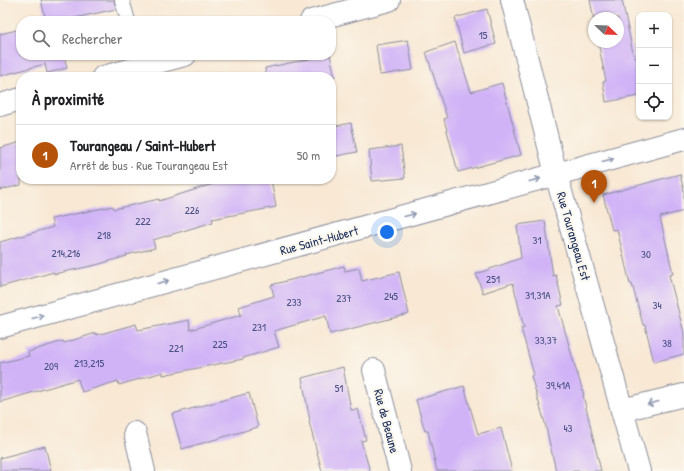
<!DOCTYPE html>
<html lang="fr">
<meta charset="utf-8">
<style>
:root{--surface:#fff;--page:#f2f2f2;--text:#202124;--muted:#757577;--line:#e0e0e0;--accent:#b45309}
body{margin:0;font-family:"Patrick Hand",sans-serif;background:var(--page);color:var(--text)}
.controls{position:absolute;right:12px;top:12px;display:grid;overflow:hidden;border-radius:8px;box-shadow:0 1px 3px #0004}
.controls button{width:36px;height:36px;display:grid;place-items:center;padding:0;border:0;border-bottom:1px solid var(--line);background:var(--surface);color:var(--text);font:20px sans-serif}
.compass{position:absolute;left:588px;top:12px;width:36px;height:36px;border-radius:50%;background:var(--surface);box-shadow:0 1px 3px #0004;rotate:113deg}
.you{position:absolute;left:387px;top:232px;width:14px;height:14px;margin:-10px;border:3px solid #fff;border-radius:50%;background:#1a73e8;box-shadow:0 0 0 6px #1a73e833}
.badge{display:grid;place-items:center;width:26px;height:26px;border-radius:50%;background:var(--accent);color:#fff;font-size:13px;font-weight:700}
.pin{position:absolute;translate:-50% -33px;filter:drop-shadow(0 1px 2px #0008)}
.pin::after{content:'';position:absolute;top:21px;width:14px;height:12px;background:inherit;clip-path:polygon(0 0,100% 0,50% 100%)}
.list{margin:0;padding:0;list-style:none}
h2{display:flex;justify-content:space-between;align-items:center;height:52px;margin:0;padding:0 16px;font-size:17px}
h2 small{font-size:13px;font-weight:400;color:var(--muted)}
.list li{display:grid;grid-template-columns:26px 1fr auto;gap:12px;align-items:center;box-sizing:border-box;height:60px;padding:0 16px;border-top:1px solid var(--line)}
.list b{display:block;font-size:15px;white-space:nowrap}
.list p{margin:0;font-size:13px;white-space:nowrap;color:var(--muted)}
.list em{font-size:13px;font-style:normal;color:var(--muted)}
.icon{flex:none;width:22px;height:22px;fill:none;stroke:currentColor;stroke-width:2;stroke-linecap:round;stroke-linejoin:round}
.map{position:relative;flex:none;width:684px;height:471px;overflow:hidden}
.search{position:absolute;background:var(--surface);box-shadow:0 1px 3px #0004;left:16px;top:16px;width:320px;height:44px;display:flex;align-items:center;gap:10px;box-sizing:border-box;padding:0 14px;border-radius:16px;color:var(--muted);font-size:15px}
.panel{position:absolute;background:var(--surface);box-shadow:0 1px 3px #0004;left:16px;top:72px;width:320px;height:112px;border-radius:16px}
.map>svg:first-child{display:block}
.building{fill:#d0b3f7}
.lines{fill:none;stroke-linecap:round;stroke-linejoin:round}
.lane-casing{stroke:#8a8c99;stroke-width:16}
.street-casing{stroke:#8a8c99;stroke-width:24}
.lane{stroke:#fff;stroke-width:14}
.street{stroke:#fff;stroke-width:22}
.oneway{stroke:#8d97ae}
.labels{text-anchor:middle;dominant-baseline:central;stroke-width:4;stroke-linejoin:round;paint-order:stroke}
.number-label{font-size:11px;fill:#485084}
.street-label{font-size:13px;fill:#1b2f5e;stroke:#fbf7ec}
</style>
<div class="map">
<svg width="684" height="471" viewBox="0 0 684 471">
<rect width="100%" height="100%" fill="#fbf7ec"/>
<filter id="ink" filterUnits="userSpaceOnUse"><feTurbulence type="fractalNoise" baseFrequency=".025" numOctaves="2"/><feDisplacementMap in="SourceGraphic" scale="8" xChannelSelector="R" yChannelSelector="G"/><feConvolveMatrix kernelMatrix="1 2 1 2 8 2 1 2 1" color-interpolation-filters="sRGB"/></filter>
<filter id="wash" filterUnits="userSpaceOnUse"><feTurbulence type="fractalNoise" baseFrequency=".012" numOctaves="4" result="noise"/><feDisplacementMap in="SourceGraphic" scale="16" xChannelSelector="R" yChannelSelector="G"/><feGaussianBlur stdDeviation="0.9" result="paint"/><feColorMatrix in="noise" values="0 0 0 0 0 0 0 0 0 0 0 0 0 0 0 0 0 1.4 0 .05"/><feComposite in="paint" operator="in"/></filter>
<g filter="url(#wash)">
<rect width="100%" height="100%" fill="#f8e8d4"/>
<g id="blocks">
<g class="building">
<polygon points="41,0 114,0 116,9 61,21 46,21"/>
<polygon points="590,0 622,0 634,58 639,57 639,96 606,102 603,82 606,81 598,42 618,42 618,18 594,18 594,20"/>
<polygon points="487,9 496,44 464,53 455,18"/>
<polygon points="21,29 21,55 64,55 67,68 47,73 45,64 0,76 0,34"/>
<polygon points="408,40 413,70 380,75 376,45"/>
<polygon points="455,42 471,92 502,83 521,155 458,172 444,119 447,118 426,52"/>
<polygon points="308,55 330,55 335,77 266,77 265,68 309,59"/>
<polygon points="351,123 357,152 331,157 331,127"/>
<polygon points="21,142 21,185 0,190 0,148"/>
<polygon points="401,146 405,178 372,181 369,150"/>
<polygon points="680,174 684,191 684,211 660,217 673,274 669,275 684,333 684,354 654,362 645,325 643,325 632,284 630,284 617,229 612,230 603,195"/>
<polygon points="215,179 271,179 276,207 212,219 213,222 153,240 155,248 126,255 127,256 96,265 54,274 54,272 0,287 0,242 53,227 51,219 113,206 114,209 159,199 159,201 216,183"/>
<polygon points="545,221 553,276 556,275 563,305 558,306 574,363 584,395 583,395 601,471 556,471 545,423 531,376 534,375 521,328 524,328 513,283 483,293 476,274 521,258 517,225"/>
<polygon points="344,266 345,271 359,268 362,281 399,272 409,314 330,334 326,316 274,331 279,347 243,358 243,359 163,375 163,372 119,385 118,381 82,392 78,379 0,402 0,363 29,356 28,352 63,341 64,343 96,333 97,335 136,324 138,330 189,320 190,330 241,315 239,307 274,296 271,285"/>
<polygon points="343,367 351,410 358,409 366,440 361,441 370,471 322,471 309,422 310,421 302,378"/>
<polygon points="464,386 478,434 501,428 512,471 437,471 428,431 425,431 416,400"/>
<polygon points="249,393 258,427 182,449 172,414"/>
<polygon points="45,446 51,471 0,471 0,458"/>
</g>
</g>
</g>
<g filter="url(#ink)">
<use href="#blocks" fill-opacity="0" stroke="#8a8c99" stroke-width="1"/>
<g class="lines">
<g class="lane-casing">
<polyline id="lane" points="122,0 128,21"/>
</g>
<g class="street-casing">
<g id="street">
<polyline points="512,0 556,174 639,471"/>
<polyline points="311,21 389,0"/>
<polyline points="103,77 185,55"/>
<polyline points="0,105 21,99"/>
<polyline points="0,327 684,139"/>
<polyline points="374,370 400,471"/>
<polyline points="622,410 684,395"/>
<polyline points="135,433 144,471"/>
</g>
</g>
<use href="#lane" class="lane"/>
<use href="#street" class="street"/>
</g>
<defs><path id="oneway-shaft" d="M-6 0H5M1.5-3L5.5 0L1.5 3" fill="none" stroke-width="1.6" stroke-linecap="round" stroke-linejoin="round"/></defs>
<g class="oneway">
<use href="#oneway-shaft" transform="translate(608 160) rotate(-15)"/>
<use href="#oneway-shaft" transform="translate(535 180) rotate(-15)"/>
<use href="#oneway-shaft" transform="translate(410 215) rotate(-15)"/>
<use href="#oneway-shaft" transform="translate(163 282) rotate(-15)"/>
<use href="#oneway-shaft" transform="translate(38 317) rotate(-15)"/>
<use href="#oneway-shaft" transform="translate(653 403) rotate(166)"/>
</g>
</g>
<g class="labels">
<g class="number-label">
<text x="483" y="35">15</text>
<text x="192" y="210">226</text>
<text x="143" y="221">222</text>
<text x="104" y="235">218</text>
<text x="537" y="240">31</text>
<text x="66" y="253">214,216</text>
<text x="646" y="254">30</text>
<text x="493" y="279">251</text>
<text x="538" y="295">31,31A</text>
<text x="391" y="296">245</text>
<text x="344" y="298">237</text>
<text x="294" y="302">233</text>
<text x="657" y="305">34</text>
<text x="259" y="327">231</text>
<text x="546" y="340">33,37</text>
<text x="667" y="343">38</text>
<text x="220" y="344">225</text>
<text x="176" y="348">221</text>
<text x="89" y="363">213,215</text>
<text x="51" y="366">209</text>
<text x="558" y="385">39,41A</text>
<text x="339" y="388">51</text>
<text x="568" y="428">43</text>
</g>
<g class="street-label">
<text transform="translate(574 236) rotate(74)">Rue Tourangeau Est</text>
<text transform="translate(319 240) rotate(-15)">Rue Saint-Hubert</text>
<text transform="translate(387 421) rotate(75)">Rue de Beaune</text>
</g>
</g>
</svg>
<div class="controls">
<button>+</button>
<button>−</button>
<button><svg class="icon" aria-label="locate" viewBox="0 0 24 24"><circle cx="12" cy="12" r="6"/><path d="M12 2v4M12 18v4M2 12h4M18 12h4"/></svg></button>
</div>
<svg class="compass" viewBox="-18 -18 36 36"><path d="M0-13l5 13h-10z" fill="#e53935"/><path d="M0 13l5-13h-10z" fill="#757577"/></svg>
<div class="you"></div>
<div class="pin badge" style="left:594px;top:203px">1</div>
<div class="search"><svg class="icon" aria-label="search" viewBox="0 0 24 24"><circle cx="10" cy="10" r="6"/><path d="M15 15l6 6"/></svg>Rechercher</div>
<section class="panel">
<h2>À proximité<small></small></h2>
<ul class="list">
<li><span class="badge">1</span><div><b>Tourangeau / Saint-Hubert</b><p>Arrêt de bus · Rue Tourangeau Est</p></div><em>50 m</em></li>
</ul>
</section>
</div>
